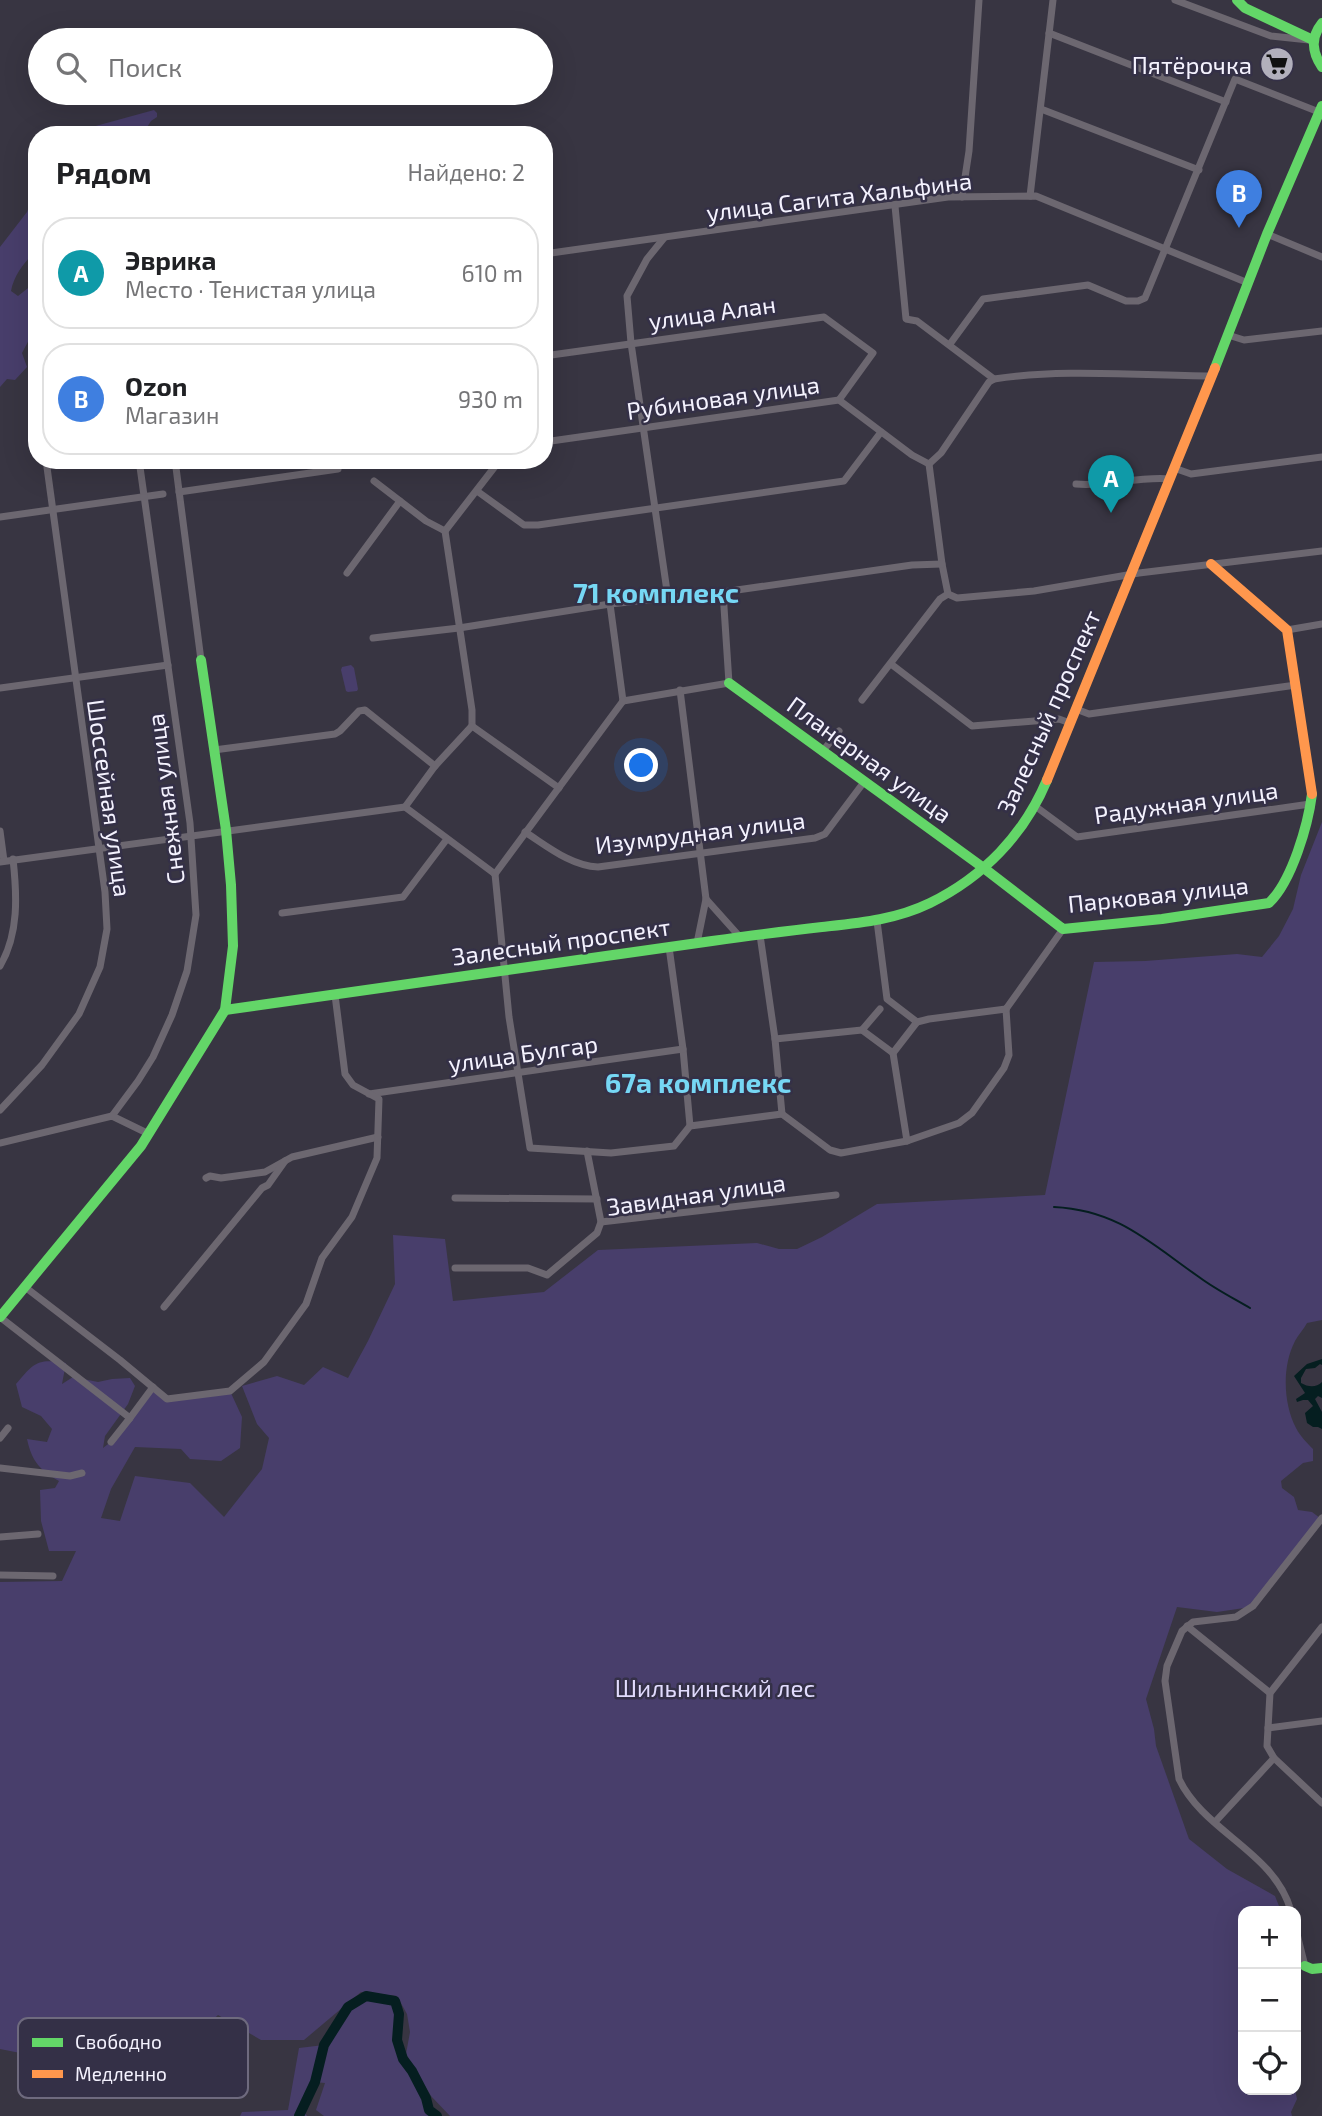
<!DOCTYPE html>
<html lang="ru">
<meta charset="utf-8">
<style>
:root{--surface:#fff;--page:#f6f6f6;--text:#202124;--muted:#757577;--line:#e0e0e0;--accent:#626168}
body{margin:0;font-family:"Exo 2",sans-serif;background:var(--page);color:var(--text)}
.controls{position:absolute;right:21px;bottom:21px;display:grid;overflow:hidden;border-radius:14px;box-shadow:0 7px 28px #0002}
.controls button{width:63px;height:63px;display:grid;place-items:center;padding:0;border:0;border-bottom:2px solid var(--line);background:var(--surface);color:var(--text);font:35px sans-serif}
.you{position:absolute;left:642px;top:766px;width:24px;height:24px;margin:-18px;border:5px solid #fff;border-radius:50%;background:#1a73e8;box-shadow:0 0 0 10px #1a73e833}
.badge{display:grid;place-items:center;width:46px;height:46px;border-radius:50%;background:var(--accent);color:#fff;font-size:23px;font-weight:700}
.pin{position:absolute;translate:-50% -58px;filter:drop-shadow(0 2px 4px #0008)}
.pin::after{content:'';position:absolute;top:37px;width:24px;height:21px;background:inherit;clip-path:polygon(0 0,100% 0,50% 100%)}
.list{margin:0;padding:0;list-style:none}
h2{display:flex;justify-content:space-between;align-items:center;height:91px;margin:0;padding:0 28px;font-size:30px}
h2 small{font-size:23px;font-weight:400;color:var(--muted)}
.list li{display:grid;grid-template-columns:46px 1fr auto;gap:21px;align-items:center;box-sizing:border-box;height:112px;margin:0 14px 14px;padding:0 14px;border:2px solid var(--line);border-radius:28px}
.list b{display:block;font-size:26px;white-space:nowrap}
.list p{margin:0;font-size:23px;white-space:nowrap;color:var(--muted)}
.list em{font-size:23px;font-style:normal;color:var(--muted)}
.icon{flex:none;width:38px;height:38px;fill:none;stroke:currentColor;stroke-width:2;stroke-linecap:round;stroke-linejoin:round}
.map{position:relative;flex:none;width:1322px;height:2116px;overflow:hidden}
.search{position:absolute;background:var(--surface);box-shadow:0 7px 28px #0002;left:28px;top:28px;width:525px;height:77px;display:flex;align-items:center;gap:18px;box-sizing:border-box;padding:0 24px;border-radius:38px;color:var(--muted);font-size:26px}
.panel{position:absolute;background:var(--surface);box-shadow:0 7px 28px #0002;left:28px;top:126px;width:525px;height:343px;border-radius:28px}
.map>svg:first-child{display:block}
.green{fill:#483e6b}
.water{fill:#051e20}
.lines{fill:none;stroke-linecap:round;stroke-linejoin:round}
.stream{stroke:#051e20;stroke-width:2}
.river{stroke:#051e20;stroke-width:10}
.street{stroke:#6c6770;stroke-width:7}
.fast{stroke:#63d668;stroke-width:10}
.slow{stroke:#ff974d;stroke-width:10}
.labels{text-anchor:middle;dominant-baseline:central;stroke-width:5;stroke-linejoin:round;paint-order:stroke}
.poi-label{font-size:24px;fill:#f4f2fe;stroke:#343047;text-anchor:end}
.street-label{font-size:24px;fill:#f4f2fe;stroke:#343047}
.park-label{font-size:24px;fill:#e1dbfd;stroke:#343047}
.quarter-label{font-size:28px;font-weight:bold;fill:#76d7f4;stroke:#343047}
.key{fill:#343047;stroke:#6e6a7e;stroke-width:2}
.key-label{font-size:19px;fill:#f4f2fe}
</style>
<div class="map">
<svg width="1322" height="2116" viewBox="0 0 1322 2116">
<rect width="100%" height="100%" fill="#383542"/>
<g class="green">
<polygon points="154,110 157,113 157,117 151,121 142,135 78,135 81,130"/>
<path d="M37,185V250C25,261 14,275 11,291L18,296L37,281V322L29,328L31,336L22,353L27,367L15,380L7,379L0,387V247L27,212Z"/>
<polygon points="351,665 354,668 358,689 357,691 348,692 346,691 341,670 342,667"/>
<path d="M1322,822V1320L1307,1323C1304,1329 1298,1335 1295,1341C1282,1366 1283,1403 1296,1428C1300,1436 1307,1443 1313,1449V1461L1303,1463L1281,1481L1282,1488L1294,1497L1298,1510L1312,1512L1320,1518L1251,1607L1217,1612L1177,1607L1146,1699L1154,1729L1156,1746L1189,1839L1227,1869L1275,1896L1281,1911H1243V2090H1295L1297,2099L1291,2112L1292,2116H450L431,2096L406,2054L410,2032L407,2014L397,1996L361,1992L304,2040H261L218,2015L181,2050L76,2064L0,2049V1582L62,1581L76,1551H49L41,1521L40,1490L55,1488L59,1481C40,1470 32,1462 27,1439L47,1442L52,1429L41,1416L22,1407L16,1384C34,1363 37,1358 66,1363L62,1384L73,1377L98,1382L112,1379L130,1378L135,1386L128,1404L105,1436L103,1448L112,1441L153,1387L167,1399L230,1391L242,1417L240,1448L221,1461L190,1459L181,1449L135,1447L111,1489L101,1518L120,1521L135,1476L190,1483L224,1517L262,1469L269,1438L257,1424L242,1386L277,1376L304,1385L323,1367L348,1378L368,1341L395,1284L393,1235L445,1239L453,1301L544,1292L598,1250L757,1243L779,1249H797L822,1237L877,1204L1045,1195L1094,962L1145,961L1237,954L1262,957L1279,936L1293,909L1301,875Z"/>
<polygon points="366,1996 395,2001 399,2014 397,2040 403,2059 412,2071 426,2098 429,2110 437,2116 324,2116 316,2110 325,2083 315,2082 303,2110 307,2116 240,2116 242,2112 288,2110 299,2048 324,2045 348,2007"/>
</g>
<path class="water" d="M1322,1359V1365L1320,1364L1315,1368L1306,1369L1301,1378V1383C1308,1387 1316,1388 1322,1382V1398L1318,1396L1315,1399L1322,1412V1429L1318,1427H1313L1307,1423L1305,1413L1313,1406L1308,1400H1303L1297,1402L1296,1399L1305,1393L1294,1376L1307,1364Z"/>
<g class="lines">
<path class="stream" d="M1054,1207C1118,1210 1150,1243 1199,1277C1215,1289 1233,1298 1250,1308"/>
<polyline class="river" points="299,2116 315,2082 324,2045 348,2007 366,1996 395,2001 399,2014 397,2040 403,2059 412,2071 426,2098 429,2110 437,2116"/>
<g class="street">
<polyline points="1175,0 1271,36 1309,40"/>
<polyline points="1049,33 1226,102"/>
<polyline points="1041,109 1199,170"/>
<polyline points="1030,196 1053,0"/>
<polyline points="962,197 969,151 979,0"/>
<polyline points="895,206 906,319 917,321 994,379"/>
<polyline points="1267,234 1322,257"/>
<polyline points="664,238 647,259 627,296 631,343 668,598"/>
<polyline points="544,254 948,197 1036,196 1248,283"/>
<polyline points="1228,335 1244,340 1322,331"/>
<polyline points="950,344 983,299 1088,285 1126,301 1138,301 1145,298 1235,79 1319,112"/>
<polyline points="544,356 824,317 873,353 839,400"/>
<polyline points="36,382 37,391"/>
<polyline points="544,442 839,400 912,455 929,464"/>
<polyline points="175,460 201,660"/>
<path d="M929,464L941,453L989,382L994,379C1066,368 1139,376 1212,376"/>
<polyline points="929,464 942,564 948,594"/>
<polyline points="1174,468 1191,474 1322,457"/>
<polyline points="374,481 426,521 445,531"/>
<path d="M1076,484C1107,487 1138,476 1170,479"/>
<polyline points="477,491 524,525 538,525 844,481 881,432"/>
<polyline points="179,492 338,469"/>
<polyline points="0,517 163,494"/>
<polyline points="445,531 472,710 472,726"/>
<polyline points="445,531 500,460"/>
<polyline points="347,573 400,501"/>
<polyline points="948,594 957,598 1034,591 1139,573 1322,551"/>
<polyline points="610,604 623,701"/>
<polyline points="1287,630 1322,624"/>
<polyline points="373,638 459,628 610,604 723,592 912,565 942,564"/>
<polyline points="891,664 972,726 1059,719 1070,723"/>
<polyline points="0,688 168,665"/>
<polyline points="680,690 706,899 740,937"/>
<polyline points="862,700 940,599 948,594"/>
<polyline points="623,701 729,683 723,592"/>
<polyline points="1076,709 1089,714 1296,685"/>
<polyline points="214,750 335,734 340,731 359,711 365,710 435,766"/>
<polyline points="822,752 839,731"/>
<polyline points="1035,806 1077,837 1310,804"/>
<polyline points="405,807 435,766 472,726 559,788"/>
<polyline points="0,831 4,861"/>
<path d="M525,832C547,846 571,866 598,867L815,838L825,834L864,782"/>
<polyline points="0,862 405,807 495,874"/>
<polyline points="495,874 509,1017 530,1148 611,1153 674,1146 690,1126 782,1114 830,1150 841,1153 907,1141 959,1123 972,1113 1004,1068 1009,1055 1006,1009"/>
<polyline points="495,874 623,701"/>
<polyline points="282,913 403,897 447,839"/>
<polyline points="877,921 887,999 917,1022 893,1053 862,1030 880,1009"/>
<polyline points="760,935 775,1039 782,1114"/>
<polyline points="697,943 706,899"/>
<polyline points="669,947 683,1049 690,1126"/>
<path d="M0,966C19,934 17,895 13,859"/>
<polyline points="1006,1009 1063,929"/>
<polyline points="917,1022 929,1019 1006,1009"/>
<polyline points="775,1039 862,1030"/>
<polyline points="893,1053 907,1141"/>
<polyline points="369,1094 683,1049"/>
<polyline points="0,1110 42,1065 79,1014 100,967 107,929 105,892 46,460"/>
<polyline points="112,1116 138,1081 153,1057 172,1015 187,971 196,915 190,823 139,460"/>
<polyline points="0,1143 112,1116 149,1134"/>
<polyline points="206,1178 210,1176 221,1178 265,1172 292,1157 378,1137"/>
<polyline points="455,1198 597,1199"/>
<polyline points="601,1222 836,1195"/>
<polyline points="455,1268 528,1268 547,1275 597,1233 601,1222 587,1151"/>
<polyline points="25,1287 120,1360 167,1399 230,1391 264,1362 306,1304 322,1258 352,1217 377,1158 379,1099 353,1085 345,1074 335,995"/>
<polyline points="164,1307 262,1188 268,1185 285,1161"/>
<polyline points="0,1317 130,1418 153,1387"/>
<polyline points="0,1438 8,1428"/>
<polyline points="111,1442 130,1418"/>
<polyline points="0,1468 70,1476 82,1473"/>
<polyline points="0,1537 38,1534"/>
<polyline points="0,1575 53,1576"/>
<polyline points="1187,1626 1270,1693"/>
<polyline points="1322,1627 1270,1693 1267,1746 1274,1758 1322,1803"/>
<polyline points="1268,1728 1322,1721"/>
<polyline points="1215,1822 1274,1758"/>
<path d="M1291,1911C1275,1852 1204,1832 1179,1779L1165,1681L1167,1666L1182,1631L1193,1622L1236,1617L1253,1606L1322,1518"/>
<polyline points="1296,1930 1305,1966"/>
</g>
<g class="fast">
<polyline points="1237,0 1245,8 1313,40"/>
<path d="M1322,23C1310,38 1312,52 1322,67"/>
<polyline points="1215,368 1267,234 1322,106"/>
<path d="M729,683L985,869L1063,929L1162,919L1269,903C1292,881 1308,825 1312,794"/>
<path d="M225,1010C387,988 549,963 712,941C748,936 785,931 822,927C859,923 895,920 930,903C983,877 1024,835 1047,780"/>
<polyline points="0,1317 141,1146 225,1010 233,946 231,885 226,830 201,660"/>
<polyline points="1305,1966 1312,1969 1322,1968"/>
</g>
<g class="slow">
<polyline points="1211,564 1287,630 1312,794"/>
<polyline points="1047,780 1215,368"/>
</g>
</g>
<defs>
<g id="supermarket-disc" transform="scale(1.75)"><circle r="9.5" fill="#b2b0bc" stroke="#343047"/><path d="M-6-5.5h2.5l.6 2H6L4.5 2H-2.5L-4.4-4H-6ZM-1.5 3.2a1.3 1.3 0 1 0 .1 0ZM3 3.2a1.3 1.3 0 1 0 .1 0Z" fill="#111"/></g>
</defs>
<g fill-rule="evenodd">
<use href="#supermarket-disc" x="1277" y="64"/>
</g>
<g class="labels">
<g class="poi-label">
<text x="1252" y="64">Пятёрочка</text>
</g>
<g class="street-label">
<text transform="translate(839 196) rotate(-7)">улица Сагита Хальфина</text>
<text transform="translate(712 312) rotate(-8)">улица Алан</text>
<text transform="translate(723 397) rotate(-8)">Рубиновая улица</text>
<text transform="translate(1048 712) rotate(-66)">Залесный проспект</text>
<text transform="translate(870 759) rotate(36)">Планерная улица</text>
<text transform="translate(110 798) rotate(82)">Шоссейная улица</text>
<text transform="translate(165 799) rotate(-97)">Снежная улица</text>
<text transform="translate(1186 802) rotate(-8)">Радужная улица</text>
<text transform="translate(700 832) rotate(-7)">Изумрудная улица</text>
<text transform="translate(1158 894) rotate(-6)">Парковая улица</text>
<text transform="translate(561 941) rotate(-8)">Залесный проспект</text>
<text transform="translate(523 1053) rotate(-8)">улица Булгар</text>
<text transform="translate(696 1194) rotate(-8)">Завидная улица</text>
</g>
<g class="park-label">
<text x="715" y="1687">Шильнинский лес</text>
</g>
<g class="quarter-label">
<text x="656" y="592">71 комплекс</text>
<text x="698" y="1082">67а комплекс</text>
</g>
</g>
<rect x="18" y="2018" width="230" height="80" rx="10" class="key"/>
<rect x="32" y="2038" width="31" height="9" fill="#63d668"/>
<rect x="32" y="2070" width="31" height="8" fill="#ff974d"/>
<g class="key-label">
<text x="75" y="2049">Свободно</text>
<text x="75" y="2081">Медленно</text>
</g>
</svg>
<div class="controls">
<button>+</button>
<button>−</button>
<button><svg class="icon" aria-label="locate" viewBox="0 0 24 24"><circle cx="12" cy="12" r="6"/><path d="M12 2v4M12 18v4M2 12h4M18 12h4"/></svg></button>
</div>
<div class="you"></div>
<div class="pin badge" style="left:1111px;top:513px;background:#0f9aa8">A</div>
<div class="pin badge" style="left:1239px;top:228px;background:#3f7fe0">B</div>
<div class="search"><svg class="icon" aria-label="search" viewBox="0 0 24 24"><circle cx="10" cy="10" r="6"/><path d="M15 15l6 6"/></svg>Поиск</div>
<section class="panel">
<h2>Рядом<small>Найдено: 2</small></h2>
<ul class="list">
<li><span class="badge" style="background:#0f9aa8">A</span><div><b>Эврика</b><p>Место · Тенистая улица</p></div><em>610 m</em></li>
<li><span class="badge" style="background:#3f7fe0">B</span><div><b>Ozon</b><p>Магазин</p></div><em>930 m</em></li>
</ul>
</section>
</div>
